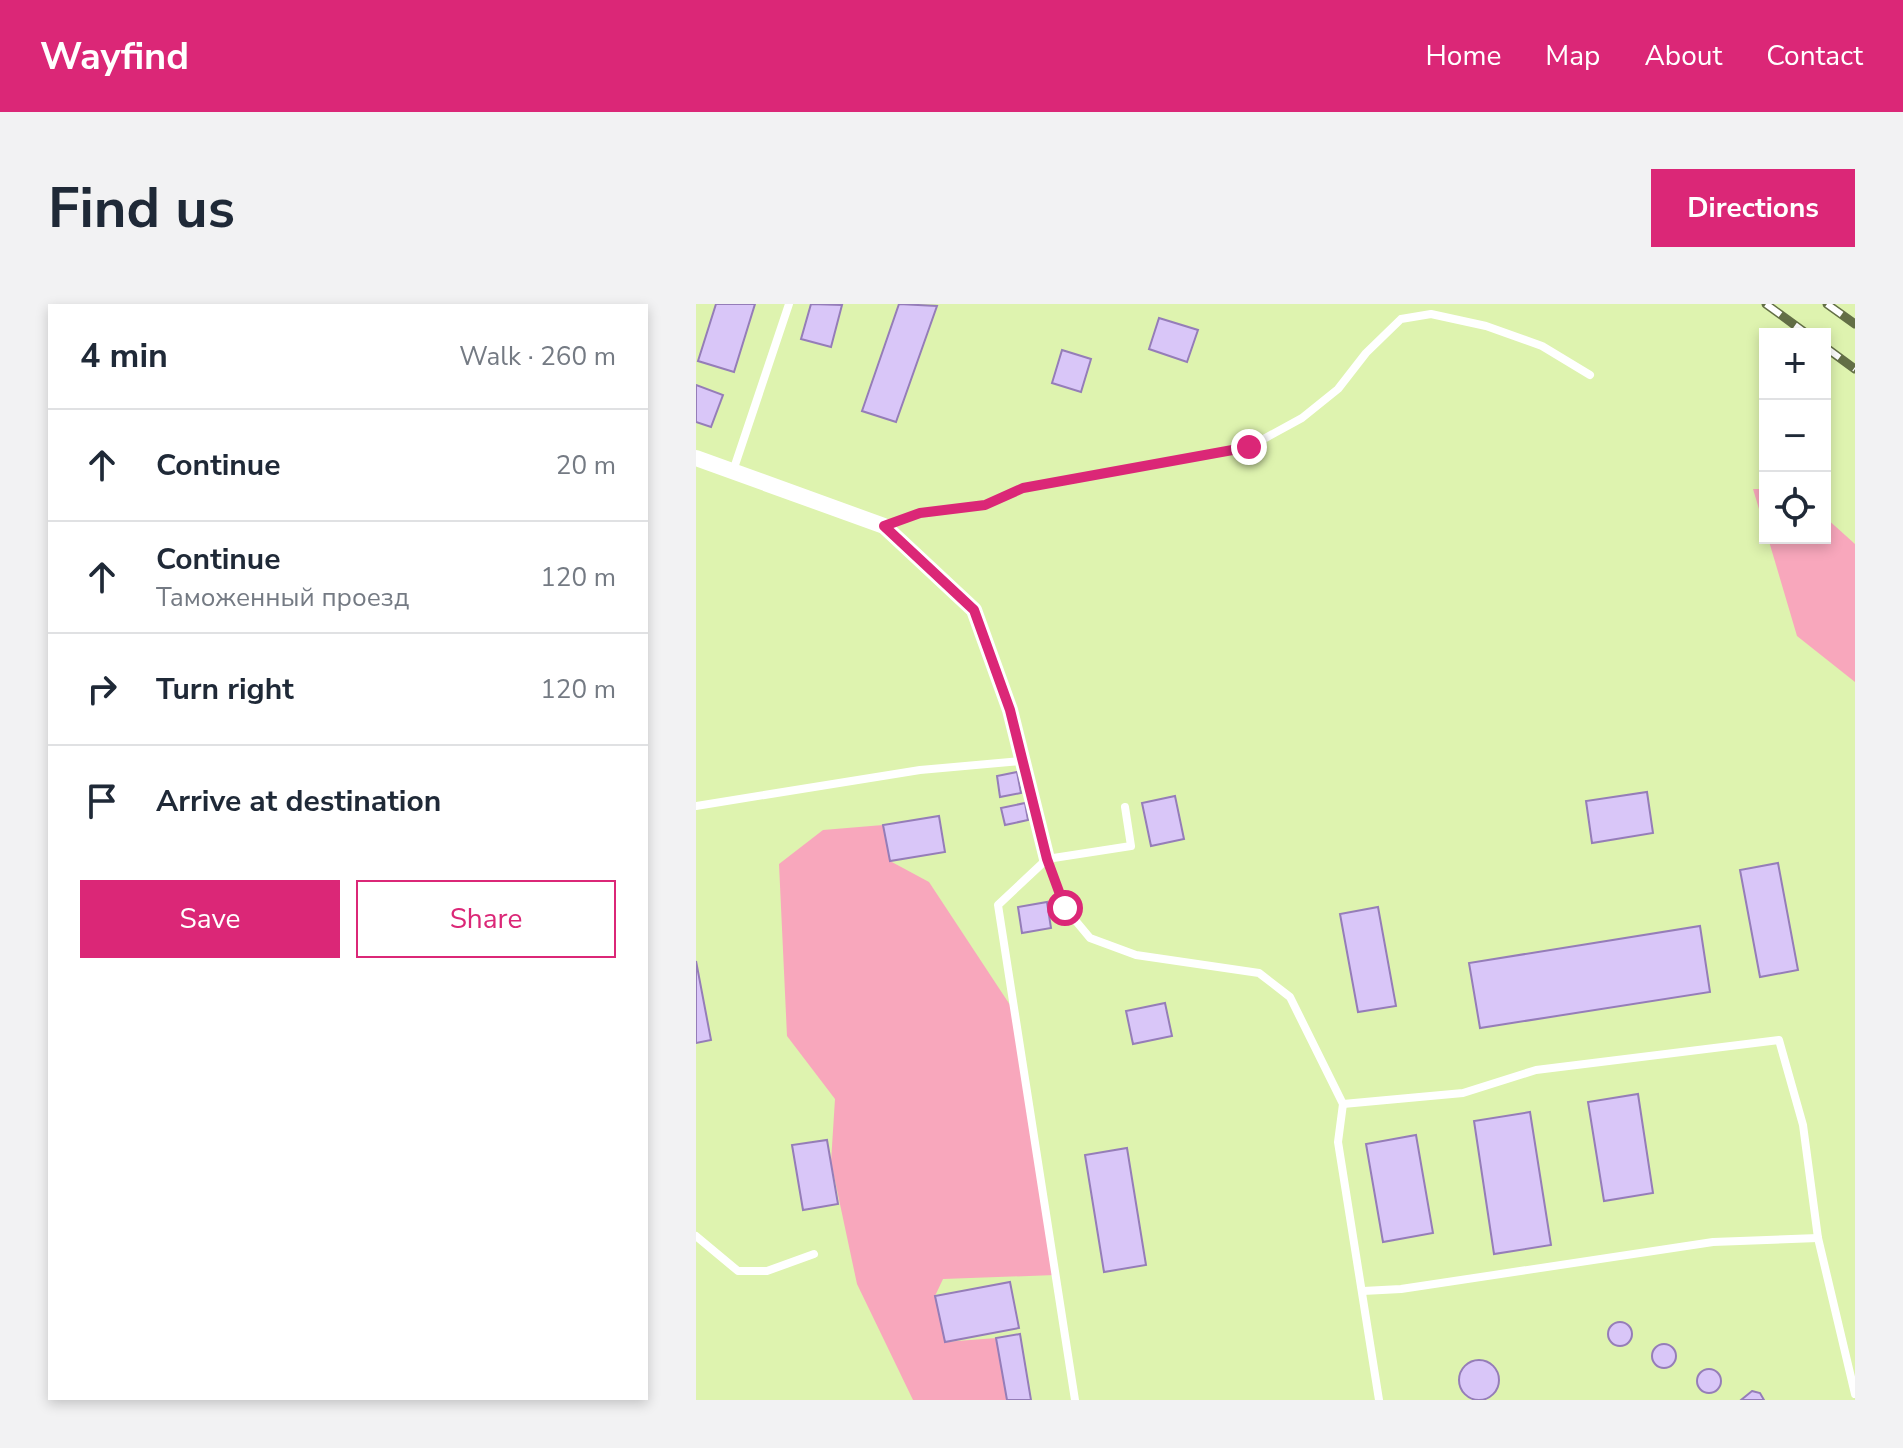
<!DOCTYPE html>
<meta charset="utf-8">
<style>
:root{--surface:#fff;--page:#f2f2f3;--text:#1f2937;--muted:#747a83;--line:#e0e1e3;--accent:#db2777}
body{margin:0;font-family:"Nunito Sans",sans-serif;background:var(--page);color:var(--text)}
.controls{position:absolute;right:24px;top:24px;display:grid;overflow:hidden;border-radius:0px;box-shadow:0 4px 12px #0003}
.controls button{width:72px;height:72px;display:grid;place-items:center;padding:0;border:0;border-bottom:2px solid var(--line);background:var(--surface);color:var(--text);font:40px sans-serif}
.stop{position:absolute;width:24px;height:24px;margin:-18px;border:6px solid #db2777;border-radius:50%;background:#fff}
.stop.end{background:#db2777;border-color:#fff;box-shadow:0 2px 8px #0008}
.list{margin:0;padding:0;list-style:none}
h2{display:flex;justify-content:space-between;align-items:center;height:104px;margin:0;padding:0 32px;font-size:34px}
h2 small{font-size:26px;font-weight:400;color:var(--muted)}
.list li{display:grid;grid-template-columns:52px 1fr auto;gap:24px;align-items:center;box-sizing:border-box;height:112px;padding:0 32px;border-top:2px solid var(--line)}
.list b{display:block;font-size:30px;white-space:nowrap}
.list p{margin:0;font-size:26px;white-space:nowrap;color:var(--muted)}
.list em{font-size:26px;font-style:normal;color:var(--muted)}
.actions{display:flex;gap:16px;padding:24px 32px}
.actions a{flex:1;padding:18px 0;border:2px solid var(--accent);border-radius:0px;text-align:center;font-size:28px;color:var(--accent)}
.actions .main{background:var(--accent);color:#fff}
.icon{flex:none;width:44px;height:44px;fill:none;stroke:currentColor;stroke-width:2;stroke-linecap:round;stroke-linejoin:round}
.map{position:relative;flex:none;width:1159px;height:1096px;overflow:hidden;border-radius:0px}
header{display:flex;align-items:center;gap:48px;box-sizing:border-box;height:112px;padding:0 40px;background:var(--accent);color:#fff}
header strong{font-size:38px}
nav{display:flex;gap:44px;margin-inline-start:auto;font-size:28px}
.intro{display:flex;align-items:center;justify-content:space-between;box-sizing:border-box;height:192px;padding:0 48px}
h1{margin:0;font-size:56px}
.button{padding:20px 36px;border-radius:0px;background:var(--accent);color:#fff;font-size:28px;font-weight:700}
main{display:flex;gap:48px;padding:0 48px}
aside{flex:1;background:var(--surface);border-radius:0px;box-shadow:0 4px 12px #0003}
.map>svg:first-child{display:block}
.green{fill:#f8a7bc}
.building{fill:#d9c6f8;stroke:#957db8;stroke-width:2}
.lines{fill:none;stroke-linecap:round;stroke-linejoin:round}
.service{stroke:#fff;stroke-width:8}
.minor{stroke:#fff;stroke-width:16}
.rail-casing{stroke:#636f46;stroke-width:9}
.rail{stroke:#fff;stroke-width:6;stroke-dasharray:18;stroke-linecap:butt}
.route{stroke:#db2777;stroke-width:10}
</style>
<header>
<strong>Wayfind</strong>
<nav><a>Home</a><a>Map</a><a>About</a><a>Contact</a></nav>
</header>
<div class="intro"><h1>Find us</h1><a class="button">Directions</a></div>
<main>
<aside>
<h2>4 min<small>Walk · 260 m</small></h2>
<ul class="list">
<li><svg class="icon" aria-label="ahead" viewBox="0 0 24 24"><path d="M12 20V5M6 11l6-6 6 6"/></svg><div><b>Continue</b></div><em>20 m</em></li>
<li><svg class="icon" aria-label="ahead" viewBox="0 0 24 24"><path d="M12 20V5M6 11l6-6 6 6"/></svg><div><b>Continue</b><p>Таможенный проезд</p></div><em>120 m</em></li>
<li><svg class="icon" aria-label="right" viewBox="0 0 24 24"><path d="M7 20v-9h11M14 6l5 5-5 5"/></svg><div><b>Turn right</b></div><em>120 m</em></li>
<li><svg class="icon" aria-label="arrive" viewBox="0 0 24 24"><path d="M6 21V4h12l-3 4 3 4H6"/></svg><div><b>Arrive at destination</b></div></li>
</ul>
<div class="actions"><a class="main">Save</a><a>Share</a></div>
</aside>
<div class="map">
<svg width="1159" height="1096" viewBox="0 0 1159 1096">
<rect width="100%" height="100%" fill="#def3af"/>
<g class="green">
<polygon points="1057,185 1069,185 1069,225"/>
<polygon points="1129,213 1159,240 1159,378 1101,332 1072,234 1129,234"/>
<polygon points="187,521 194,557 233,578 318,707 359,971 247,975 239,992 249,1038 300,1034 311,1096 217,1096 161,980 135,858 139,795 91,732 83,560 127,526"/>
</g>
<g class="building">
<polygon points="20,0 59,0 38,68 2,57"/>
<polygon points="115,0 146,1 135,43 105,35"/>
<polygon points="203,0 241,2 200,118 166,107"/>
<polygon points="463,14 502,26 491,58 453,45"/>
<polygon points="366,46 395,55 385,88 356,79"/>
<polygon points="0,81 27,91 15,123 0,118"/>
<polygon points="321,468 325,489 304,493 301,472"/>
<polygon points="951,488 957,529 896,539 890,497"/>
<polygon points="479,492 488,535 455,542 446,499"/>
<polygon points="329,499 332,516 309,521 305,504"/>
<polygon points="243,512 249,548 194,557 187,521"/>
<polygon points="1082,559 1102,666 1064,673 1044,566"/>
<polygon points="351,598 355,624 326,629 322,603"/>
<polygon points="682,603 700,702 662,708 644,610"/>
<polygon points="1004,622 1014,688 784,724 773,659"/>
<polygon points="0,657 15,736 0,739"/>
<polygon points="469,699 476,732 437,740 430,707"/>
<polygon points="942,790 957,889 908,897 892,798"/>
<polygon points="834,808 855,941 798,950 778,817"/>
<polygon points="720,831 737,929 687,938 670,840"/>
<polygon points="131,836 142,900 107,906 96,841"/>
<polygon points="431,844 450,961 408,968 389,851"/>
<polygon points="314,978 323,1024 249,1038 239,992"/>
<circle cx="924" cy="1030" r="12"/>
<polygon points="324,1030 335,1096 311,1096 300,1034"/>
<circle cx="968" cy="1052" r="12"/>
<circle cx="783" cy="1076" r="20"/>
<circle cx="1013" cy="1077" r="12"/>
<polygon points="1056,1087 1064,1089 1068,1096 1045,1096"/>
</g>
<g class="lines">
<g class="service">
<polyline points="37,167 93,0"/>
<polyline points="188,222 224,209 289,201 327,184 553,143 606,114 642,85 670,49 705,15 735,10 790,22 846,42 894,71"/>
<polyline points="0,502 224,466 326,457"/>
<polyline points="351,555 369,604 394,634 440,651 563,669 594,693 647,800 642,838 683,1096"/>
<polyline points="647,800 767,789 840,766 1083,736 1107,821 1122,934 1159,1090"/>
<polyline points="0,932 42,967 71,967 118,950"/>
<polyline points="667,987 705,985 1017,938 1122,934"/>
<polyline points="379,1096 302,601 351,555 435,542 429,503"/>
</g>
<polyline class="minor" points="0,154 188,222 278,306 314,406 351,555"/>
<g class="rail-casing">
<g id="rail">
<polyline points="1070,0 1111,30"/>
<polyline points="1131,0 1159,20"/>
<polyline points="1129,43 1159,65"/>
</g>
</g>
<use href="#rail" class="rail"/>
</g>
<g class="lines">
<polyline class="route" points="369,604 351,555 314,406 278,306 188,222 224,209 289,201 327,184 553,143"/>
</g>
</svg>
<div class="controls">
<button>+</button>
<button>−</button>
<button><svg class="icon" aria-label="locate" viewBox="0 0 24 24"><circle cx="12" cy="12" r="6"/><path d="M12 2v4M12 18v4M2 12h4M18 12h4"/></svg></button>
</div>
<div class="stop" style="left:369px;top:604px"></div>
<div class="stop end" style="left:553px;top:143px"></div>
</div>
</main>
